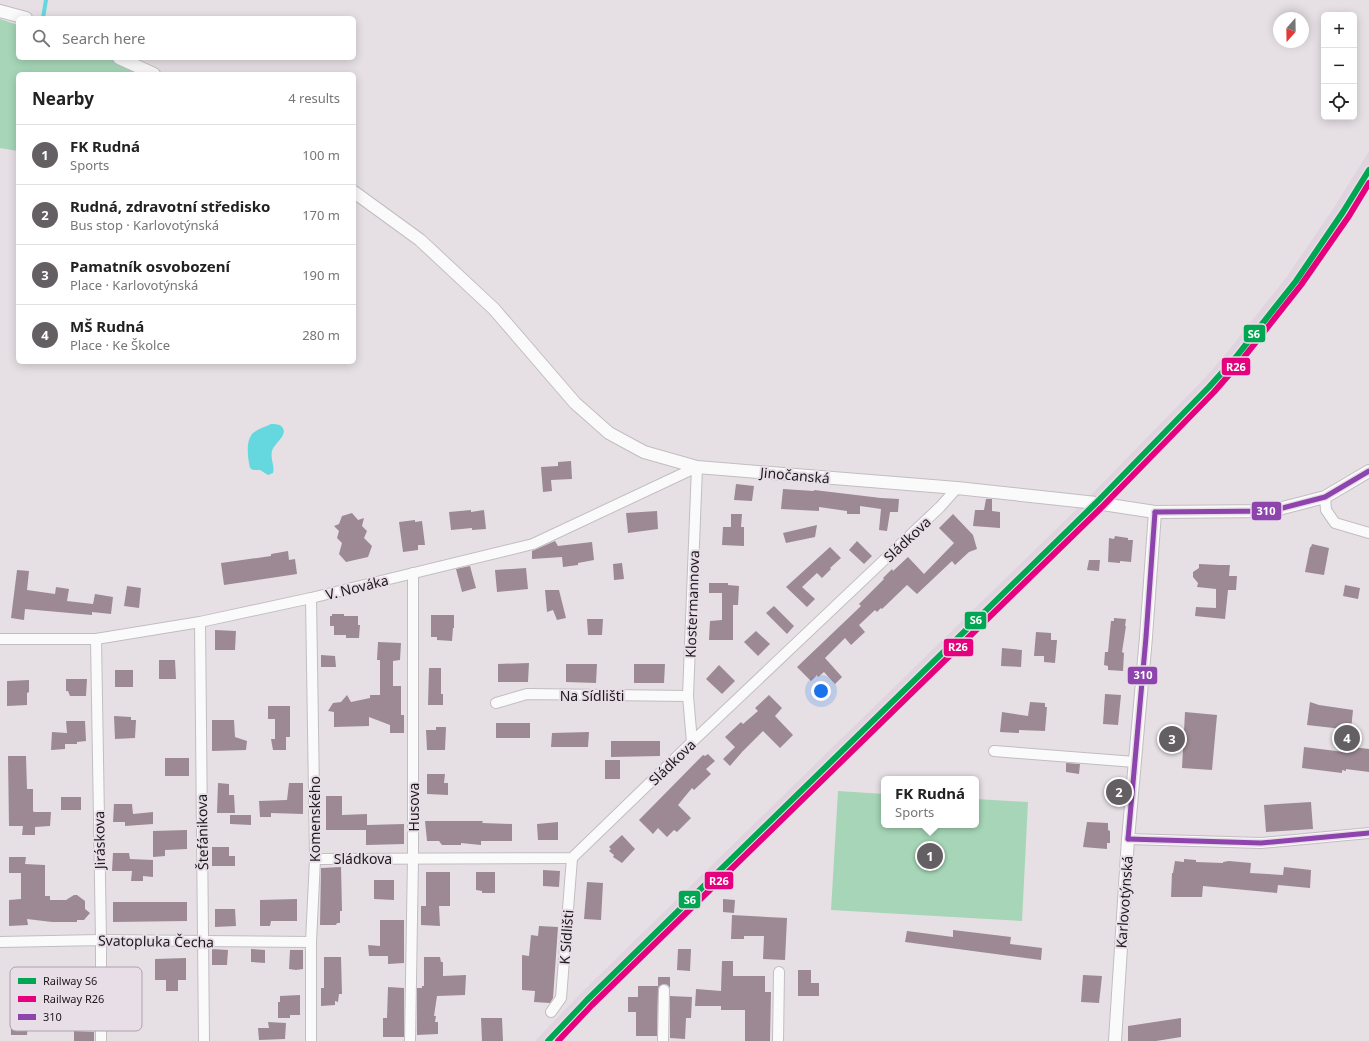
<!DOCTYPE html>
<meta charset="utf-8">
<style>
:root{--surface:#fff;--page:#f6f6f6;--text:#222;--muted:#767676;--line:#e0e0e0;--accent:#635f62}
body{margin:0;font-family:"Noto Sans",sans-serif;background:var(--page);color:var(--text)}
.controls{position:absolute;right:12px;top:12px;display:grid;overflow:hidden;border-radius:6px;box-shadow:0 2px 10px #0003}
.controls button{width:36px;height:36px;display:grid;place-items:center;padding:0;border:0;border-bottom:1px solid var(--line);background:var(--surface);color:var(--text);font:20px sans-serif}
.compass{position:absolute;left:1273px;top:12px;width:36px;height:36px;border-radius:50%;background:var(--surface);box-shadow:0 2px 10px #0003;rotate:200deg}
.you{position:absolute;left:821px;top:691px;width:14px;height:14px;margin:-10px;border:3px solid #fff;border-radius:50%;background:#1a73e8;box-shadow:0 0 0 6px #1a73e833}
.badge{display:grid;place-items:center;width:26px;height:26px;border-radius:50%;background:var(--accent);color:#fff;font-size:13px;font-weight:700}
.pin{position:absolute;translate:-50% -50%;border:2px solid #fff;box-shadow:0 1px 4px #0006}
.popup{position:absolute;left:881px;top:776px;width:98px;height:52px;box-sizing:border-box;display:grid;place-content:center;border-radius:6px;background:var(--surface);filter:drop-shadow(0 1px 3px #0005);font-size:13px;white-space:nowrap;color:var(--muted)}
.popup b{font-size:15px;color:var(--text)}
.popup::after{content:'';position:absolute;left:50%;top:100%;margin-left:-8px;border:8px solid transparent;border-top-color:var(--surface)}
.list{margin:0;padding:0;list-style:none}
h2{display:flex;justify-content:space-between;align-items:center;height:52px;margin:0;padding:0 16px;font-size:17px}
h2 small{font-size:13px;font-weight:400;color:var(--muted)}
.list li{display:grid;grid-template-columns:26px 1fr auto;gap:12px;align-items:center;box-sizing:border-box;height:60px;padding:0 16px;border-top:1px solid var(--line)}
.list b{display:block;font-size:15px;white-space:nowrap}
.list p{margin:0;font-size:13px;white-space:nowrap;color:var(--muted)}
.list em{font-size:13px;font-style:normal;color:var(--muted)}
.icon{flex:none;width:22px;height:22px;fill:none;stroke:currentColor;stroke-width:2;stroke-linecap:round;stroke-linejoin:round}
.map{position:relative;flex:none;width:1369px;height:1041px;overflow:hidden}
.search{position:absolute;background:var(--surface);box-shadow:0 2px 10px #0003;left:16px;top:16px;width:340px;height:44px;display:flex;align-items:center;gap:10px;box-sizing:border-box;padding:0 14px;border-radius:6px;color:var(--muted);font-size:15px}
.panel{position:absolute;background:var(--surface);box-shadow:0 2px 10px #0003;left:16px;top:72px;width:340px;height:292px;border-radius:6px}
.map>svg:first-child{display:block}
.built{fill:#e0d4df}
.green{fill:#a6d6b7}
.water{fill:#64d8de}
.lines{fill:none;stroke-linecap:round;stroke-linejoin:round}
.stream{stroke:#64d8de;stroke-width:4}
.building{fill:#9c8993}
.minor-casing{stroke:#c2bdc1;stroke-width:12}
.tertiary-casing{stroke:#c2bdc1;stroke-width:14}
.minor{stroke:#fbfafb;stroke-width:10}
.tertiary{stroke:#fbfafb;stroke-width:12}
.bus-1-casing{stroke:#e8dee7;stroke-width:8}
.bus-1{stroke:#8e44ad;stroke-width:5}
.rail-1-casing{stroke:#e8dee7;stroke-width:9}
.rail-2-casing{stroke:#e8dee7;stroke-width:9}
.rail-1{stroke:#00a651;stroke-width:6}
.rail-2{stroke:#e5007d;stroke-width:6}
.labels{text-anchor:middle;dominant-baseline:central;stroke-width:4;stroke-linejoin:round;paint-order:stroke}
.street-label{font-size:14px;fill:#1d191c;stroke:#e8dee7}
.key{fill:#e8dee7;stroke:#aba3aa;stroke-width:1}
.key-label{font-size:11px;fill:#1d191c}
.line-badge{stroke:#e8dee7;stroke-width:1.5}
.badge-label{font-size:11px;text-anchor:middle;font-weight:bold;fill:#fff}
</style>
<div class="map">
<svg width="1369" height="1041" viewBox="0 0 1369 1041">
<rect width="100%" height="100%" fill="#e6e0e5"/>
<polygon class="built" points="1369,151 1369,188 1351,216 1303,286 1243,363 1216,394 1103,509 594,1007 560,1041 535,1041 580,994 1090,496 1202,381 1229,350 1288,275 1335,206"/>
<g class="green">
<polygon points="0,19 18,25 18,58 108,58 126,66 141,74 18,74 18,151 0,148"/>
<polygon points="838,791 884,794 884,825 976,825 976,799 1028,802 1022,921 831,910"/>
</g>
<path class="water" d="M271,424C275,424 280,424 282,427C289,435 274,443 272,451C270,459 275,466 273,473L268,475L260,470H253L250,468C248,459 245,441 253,433C258,429 265,427 271,424Z"/>
<g class="lines">
<polyline class="stream" points="43,18 46,0"/>
</g>
<g class="building">
<polygon points="571,461 572,479 551,480 552,491 543,492 541,467 558,466 558,462"/>
<polygon points="736,484 754,486 752,501 734,500"/>
<polygon points="783,489 814,491 814,490 881,498 899,499 898,512 890,512 887,531 879,530 881,509 860,506 860,514 847,514 847,511 819,507 819,511 781,509"/>
<polygon points="986,499 992,499 992,511 1000,512 1000,528 973,526 975,510 984,510"/>
<polygon points="471,510 471,512 484,510 486,529 472,530 472,528 451,530 449,512"/>
<polygon points="657,511 658,529 628,533 626,513"/>
<polygon points="352,513 358,520 364,518 362,526 367,531 364,538 372,546 368,557 346,562 339,554 342,543 337,538 339,531 334,526 339,524 342,516"/>
<polygon points="731,514 742,514 741,527 744,527 744,546 722,545 723,527 731,527"/>
<polygon points="953,514 973,535 977,549 969,552 955,565 952,561 917,594 907,585 882,609 881,608 877,612 875,610 859,625 865,632 851,645 845,638 825,658 842,677 835,684 824,672 818,677 817,675 811,681 797,667 861,606 859,604 884,579 883,578 892,569 893,571 908,557 924,574 954,543 939,528"/>
<polygon points="415,520 415,522 422,521 425,545 418,545 418,550 403,552 399,522"/>
<polygon points="817,525 815,537 786,543 783,533"/>
<polygon points="1115,536 1128,538 1128,540 1133,540 1131,562 1120,561 1120,563 1108,562 1109,538 1114,539"/>
<polygon points="555,541 558,546 592,542 594,560 578,563 578,565 563,567 562,557 532,559 532,551"/>
<polygon points="857,541 872,556 864,564 849,550"/>
<polygon points="1312,544 1329,548 1324,575 1305,572 1310,547 1311,547"/>
<polygon points="830,547 841,558 830,568 831,569 822,578 817,573 802,587 815,599 807,607 786,587"/>
<polygon points="288,551 289,560 295,559 297,574 224,585 221,563 271,556 271,554"/>
<polygon points="1089,560 1100,560 1099,571 1087,570"/>
<polygon points="622,563 624,579 614,580 613,564"/>
<polygon points="1199,564 1219,565 1230,565 1229,576 1237,576 1236,590 1228,590 1225,619 1195,616 1196,607 1216,608 1216,589 1197,587 1198,583 1193,577 1193,572 1199,568"/>
<polygon points="470,566 476,588 462,592 456,569"/>
<polygon points="526,568 528,589 497,592 495,570"/>
<polygon points="17,570 29,571 27,590 55,594 56,587 69,589 67,601 93,604 95,594 113,597 111,614 92,612 92,615 25,609 24,620 11,618"/>
<polygon points="709,583 728,583 728,585 739,586 738,605 733,605 733,640 709,640 710,621 722,620 722,593 709,593"/>
<polygon points="1345,585 1360,588 1358,599 1343,596"/>
<polygon points="127,586 141,588 139,608 124,606"/>
<polygon points="545,590 559,590 566,618 557,620 553,610 547,612"/>
<polygon points="774,606 794,626 787,634 766,613"/>
<polygon points="332,614 344,614 344,616 358,616 358,625 360,625 359,638 346,638 346,635 334,635 334,626 330,626 330,616 332,616"/>
<polygon points="431,615 454,615 454,628 453,628 452,641 437,640 437,637 431,637"/>
<polygon points="1114,618 1126,619 1125,626 1126,626 1122,652 1124,653 1123,671 1108,670 1108,666 1104,665 1105,652 1108,652 1111,621 1114,621"/>
<polygon points="587,619 603,619 602,635 588,635"/>
<polygon points="215,630 236,631 235,650 215,650"/>
<polygon points="756,631 770,644 758,656 744,642"/>
<polygon points="1036,632 1051,633 1051,640 1057,640 1055,663 1044,662 1044,656 1034,656"/>
<polygon points="378,642 401,643 400,660 393,661 393,686 401,686 401,715 404,715 404,733 390,733 390,725 369,717 369,726 334,727 334,712 328,711 333,703 341,702 347,695 351,702 370,698 370,695 380,695 380,660 377,660"/>
<polygon points="1002,648 1022,650 1021,667 1001,666"/>
<polygon points="321,655 335,656 336,667 321,667"/>
<polygon points="159,660 175,660 176,679 159,679"/>
<polygon points="529,663 528,682 498,682 498,664"/>
<polygon points="566,664 597,664 596,683 566,682"/>
<polygon points="634,664 665,664 664,683 634,683"/>
<polygon points="719,665 735,681 722,694 706,679"/>
<polygon points="429,668 441,668 441,694 443,694 443,705 428,705"/>
<rect x="115" y="670" width="18" height="17"/>
<polygon points="66,679 87,679 86,696 70,696 68,691 66,691"/>
<polygon points="29,680 29,692 27,693 27,705 7,706 7,681"/>
<polygon points="1105,694 1121,695 1118,725 1103,724"/>
<polygon points="769,695 782,708 775,716 793,735 780,748 763,731 742,752 730,766 723,759 735,747 725,737 741,722 743,724 758,711 755,708"/>
<polygon points="1030,702 1045,703 1045,707 1047,707 1045,731 1019,730 1019,733 1000,732 1002,712 1028,716"/>
<polygon points="1310,702 1319,705 1353,710 1351,730 1307,725"/>
<polygon points="268,706 290,706 290,737 286,737 286,750 273,750 271,739 275,739 275,719 268,719"/>
<polygon points="1185,712 1217,715 1212,770 1182,768"/>
<polygon points="114,716 131,717 131,720 136,720 135,738 115,739"/>
<polygon points="212,720 234,720 235,737 247,741 246,750 212,751"/>
<polygon points="66,721 85,721 86,741 77,742 77,744 65,744 65,749 51,750 52,732 67,733"/>
<rect x="496" y="723" width="34" height="15"/>
<polygon points="436,727 446,727 445,750 427,750 426,730 436,730"/>
<polygon points="589,732 588,747 551,747 552,733"/>
<polygon points="611,741 660,741 660,756 611,757"/>
<polygon points="1344,746 1369,749 1369,772 1346,769 1346,771 1342,770 1342,773 1302,768 1304,747 1344,752"/>
<polygon points="708,754 715,761 706,769 711,774 694,790 692,788 678,805 691,818 677,832 674,830 667,837 658,828 653,834 639,820 703,755 705,756"/>
<polygon points="8,756 26,756 27,789 33,789 33,811 34,812 51,812 50,826 35,827 35,835 22,835 23,826 9,826"/>
<rect x="165" y="758" width="24" height="18"/>
<rect x="605" y="760" width="15" height="19"/>
<polygon points="1066,763 1080,764 1079,774 1066,772"/>
<polygon points="427,774 445,774 444,783 448,783 448,795 427,794"/>
<polygon points="218,783 229,784 229,795 234,795 235,813 217,813"/>
<polygon points="289,783 303,783 303,814 271,813 271,817 260,817 259,801 287,800"/>
<polygon points="326,796 342,796 342,815 367,814 367,825 404,824 404,844 366,845 366,830 326,830"/>
<rect x="61" y="797" width="20" height="13"/>
<polygon points="1311,802 1313,829 1266,832 1264,805"/>
<polygon points="114,804 132,804 133,814 153,812 153,824 125,826 125,822 113,822"/>
<polygon points="230,815 251,815 251,825 230,824"/>
<polygon points="425,821 483,821 482,823 512,824 512,841 481,841 481,845 461,843 461,845 442,845 439,841 427,841"/>
<polygon points="558,822 558,840 538,840 537,824"/>
<polygon points="1087,822 1108,823 1108,830 1110,831 1110,843 1107,843 1107,849 1083,847"/>
<polygon points="187,830 187,849 165,850 165,856 153,857 153,831"/>
<polygon points="622,835 635,849 622,863 613,857 614,855 609,851 611,849 609,847"/>
<polygon points="212,847 229,847 229,856 235,856 235,866 212,866"/>
<polygon points="113,853 129,853 130,859 153,860 153,877 143,876 143,881 131,881 132,871 112,871"/>
<polygon points="9,857 26,857 25,864 45,865 45,896 50,896 50,900 66,900 74,895 77,895 85,901 85,909 90,913 84,920 77,920 77,922 52,922 27,919 28,925 9,926 9,900 21,899 21,873 9,873"/>
<polygon points="1184,859 1196,860 1196,862 1223,863 1223,862 1229,861 1251,863 1250,873 1283,875 1284,867 1311,870 1310,888 1278,885 1277,893 1203,886 1202,897 1171,897 1172,873 1173,873 1175,861 1184,862"/>
<polygon points="341,867 342,911 340,911 340,923 337,923 336,925 320,925 321,868"/>
<polygon points="543,870 560,871 559,887 543,886"/>
<polygon points="426,872 450,872 450,906 439,906 440,926 421,925 421,906 426,906"/>
<polygon points="476,872 495,872 495,893 482,893 482,891 476,890"/>
<polygon points="374,880 394,880 394,900 374,899"/>
<polygon points="587,882 603,883 601,920 584,919"/>
<polygon points="297,899 297,921 271,921 270,926 260,926 260,900"/>
<polygon points="723,899 735,900 734,913 723,912"/>
<polygon points="113,902 187,902 187,921 113,922"/>
<polygon points="215,909 235,909 236,926 215,927"/>
<polygon points="732,915 787,918 785,960 763,959 764,936 744,936 744,939 731,939"/>
<polygon points="380,920 404,920 404,963 388,964 388,956 369,956 368,945 380,946"/>
<polygon points="539,926 558,927 553,998 550,1003 534,1002 535,991 522,990 522,955 529,956 531,935 538,936"/>
<polygon points="953,930 1011,937 1010,944 1042,948 1041,960 905,942 907,931 953,937"/>
<polygon points="212,949 228,950 227,965 212,965"/>
<polygon points="251,949 265,950 265,963 251,962"/>
<polygon points="678,949 691,949 690,971 677,970"/>
<polygon points="290,950 303,950 303,969 296,970 289,969"/>
<polygon points="324,957 341,957 342,994 339,994 338,1002 335,1001 335,1005 321,1006 321,988 324,988"/>
<polygon points="424,957 440,957 441,962 443,962 443,976 466,975 465,995 437,996 434,1016 436,1016 435,1022 438,1022 438,1034 417,1035 417,988 422,988 422,986 424,986"/>
<polygon points="186,958 186,980 178,980 178,991 166,991 166,980 155,980 155,959"/>
<polygon points="722,961 733,961 733,976 765,976 765,992 771,992 770,1041 745,1041 745,1010 721,1010 721,1006 695,1006 696,989 721,991"/>
<polygon points="798,970 811,970 811,983 819,983 819,996 798,996"/>
<polygon points="133,973 134,1015 121,1015 121,998 120,998 120,995 112,995 113,993 111,993 114,974"/>
<polygon points="1083,975 1102,976 1099,1003 1081,1002"/>
<polygon points="658,977 670,977 670,988 668,985 664,984 659,986 658,989 657,1036 636,1036 636,1012 628,1012 628,997 638,997 638,986 658,986"/>
<polygon points="89,979 90,1005 74,1005 74,988 78,988 78,980"/>
<polygon points="388,987 404,988 404,1037 383,1037 383,1018 387,1018"/>
<polygon points="10,990 21,990 20,995 35,995 35,1024 28,1024 27,1035 11,1035"/>
<polygon points="300,995 300,1015 290,1015 290,1018 278,1018 278,1002 280,1002 280,996"/>
<polygon points="670,996 692,997 691,1018 686,1018 685,1039 670,1038"/>
<polygon points="481,1018 502,1018 503,1041 482,1041"/>
<polygon points="1181,1018 1181,1037 1156,1041 1128,1041 1128,1026"/>
<polygon points="268,1022 286,1023 285,1039 259,1040 258,1028 269,1028"/>
<polygon points="74,1031 94,1032 94,1041 74,1041"/>
</g>
<g class="lines">
<g class="minor-casing">
<g id="minor">
<polyline points="1325,497 1326,510 1335,523 1369,533"/>
<polyline points="311,598 315,859 311,942 311,1041"/>
<polyline points="200,622 204,1041"/>
<polyline points="0,639 96,639 200,622 311,598 533,544 697,467 688,696 692,742"/>
<polyline points="96,639 101,940 101,1041"/>
<polyline points="496,703 527,694 688,696"/>
<polyline points="994,751 1135,762"/>
<polyline points="1128,839 1261,843 1369,833"/>
<polyline points="315,859 572,858 692,742 940,507 957,488"/>
<polyline points="0,942 101,940 311,942"/>
<polyline points="551,1012 561,998 572,858"/>
<polyline points="410,1041 413,858 413,573"/>
<polyline points="663,1041 664,990"/>
<polyline points="778,1041 779,972"/>
</g>
</g>
<g class="tertiary-casing">
<g id="tertiary">
<polyline points="0,11 26,18"/>
<polyline points="119,58 154,74"/>
<polyline points="354,192 420,240 494,309 575,403 609,433 644,452 697,467 957,488 1096,503 1155,512 1271,511 1325,497 1369,471"/>
<polyline points="1115,1041 1128,839 1146,637 1155,512"/>
</g>
</g>
<use href="#minor" class="minor"/>
<use href="#tertiary" class="tertiary"/>
<g class="bus-1-casing">
<g id="bus-1">
<polyline points="1155,512 1271,511 1325,497 1369,471"/>
<polyline points="1128,839 1146,637 1155,512"/>
<polyline points="1128,839 1261,843 1369,833"/>
</g>
</g>
<use href="#bus-1" class="bus-1"/>
<g class="rail-1-casing">
<polyline id="rail-1" points="548,1041 587,1000 1096,503 1209,387 1236,357 1296,281 1343,212 1369,170"/>
</g>
<g class="rail-2-casing">
<polyline id="rail-2" points="558,1041 592,1005 1101,508 1214,392 1241,361 1301,285 1349,216 1369,183"/>
</g>
<use href="#rail-1" class="rail-1"/>
<use href="#rail-2" class="rail-2"/>
</g>
<g class="labels">
<g class="street-label">
<text transform="translate(795 475) rotate(5)">Jinočanská</text>
<text transform="translate(907 539) rotate(-43)">Sládkova</text>
<text transform="translate(357 587) rotate(-14)">V. Nováka</text>
<text transform="translate(692 604) rotate(-88)">Klostermannova</text>
<text x="592" y="695">Na Sídlišti</text>
<text transform="translate(672 762) rotate(-44)">Sládkova</text>
<text transform="translate(413 807) rotate(-90)">Husova</text>
<text transform="translate(314 819) rotate(-90)">Komenského</text>
<text transform="translate(202 832) rotate(-91)">Štefánikova</text>
<text transform="translate(99 840) rotate(-91)">Jiráskova</text>
<text x="363" y="858">Sládkova</text>
<text transform="translate(1124 902) rotate(-86)">Karlovotýnská</text>
<text transform="translate(566 937) rotate(-86)">K Sídlišti</text>
<text transform="translate(156 941) rotate(1)">Svatopluka Čecha</text>
</g>
</g>
<rect x="10" y="967" width="132" height="64" rx="6" class="key"/>
<rect x="18" y="978" width="18" height="6" fill="#00a651"/>
<rect x="18" y="996" width="18" height="6" fill="#e5007d"/>
<rect x="18" y="1014" width="18" height="6" fill="#8e44ad"/>
<g class="key-label">
<text x="43" y="985">Railway S6</text>
<text x="43" y="1003">Railway R26</text>
<text x="43" y="1021">310</text>
</g>
<g class="line-badge">
<rect x="1243" y="324" width="23" height="19" rx="4" fill="#00a651"/>
<rect x="1221" y="357" width="30" height="19" rx="4" fill="#e5007d"/>
<rect x="1251" y="501" width="31" height="20" rx="4" fill="#8e44ad"/>
<rect x="964" y="611" width="23" height="19" rx="4" fill="#00a651"/>
<rect x="943" y="638" width="31" height="19" rx="4" fill="#e5007d"/>
<rect x="1127" y="666" width="31" height="19" rx="4" fill="#8e44ad"/>
<rect x="704" y="871" width="30" height="19" rx="4" fill="#e5007d"/>
<rect x="678" y="890" width="23" height="19" rx="4" fill="#00a651"/>
</g>
<g class="badge-label">
<text x="1254" y="338">S6</text>
<text x="1236" y="371">R26</text>
<text x="1266" y="515">310</text>
<text x="976" y="624">S6</text>
<text x="958" y="651">R26</text>
<text x="1143" y="679">310</text>
<text x="719" y="885">R26</text>
<text x="690" y="904">S6</text>
</g>
</svg>
<div class="controls">
<button>+</button>
<button>−</button>
<button><svg class="icon" aria-label="locate" viewBox="0 0 24 24"><circle cx="12" cy="12" r="6"/><path d="M12 2v4M12 18v4M2 12h4M18 12h4"/></svg></button>
</div>
<svg class="compass" viewBox="-18 -18 36 36"><path d="M0-13l5 13h-10z" fill="#e53935"/><path d="M0 13l5-13h-10z" fill="#767676"/></svg>
<div class="you"></div>
<div class="pin badge" style="left:930px;top:856px">1</div>
<div class="popup"><b>FK Rudná</b>Sports</div>
<div class="pin badge" style="left:1119px;top:792px">2</div>
<div class="pin badge" style="left:1172px;top:739px">3</div>
<div class="pin badge" style="left:1347px;top:738px">4</div>
<div class="search"><svg class="icon" aria-label="search" viewBox="0 0 24 24"><circle cx="10" cy="10" r="6"/><path d="M15 15l6 6"/></svg>Search here</div>
<section class="panel">
<h2>Nearby<small>4 results</small></h2>
<ul class="list">
<li><span class="badge">1</span><div><b>FK Rudná</b><p>Sports</p></div><em>100 m</em></li>
<li><span class="badge">2</span><div><b>Rudná, zdravotní středisko</b><p>Bus stop · Karlovotýnská</p></div><em>170 m</em></li>
<li><span class="badge">3</span><div><b>Pamatník osvobození</b><p>Place · Karlovotýnská</p></div><em>190 m</em></li>
<li><span class="badge">4</span><div><b>MŠ Rudná</b><p>Place · Ke Školce</p></div><em>280 m</em></li>
</ul>
</section>
</div>
